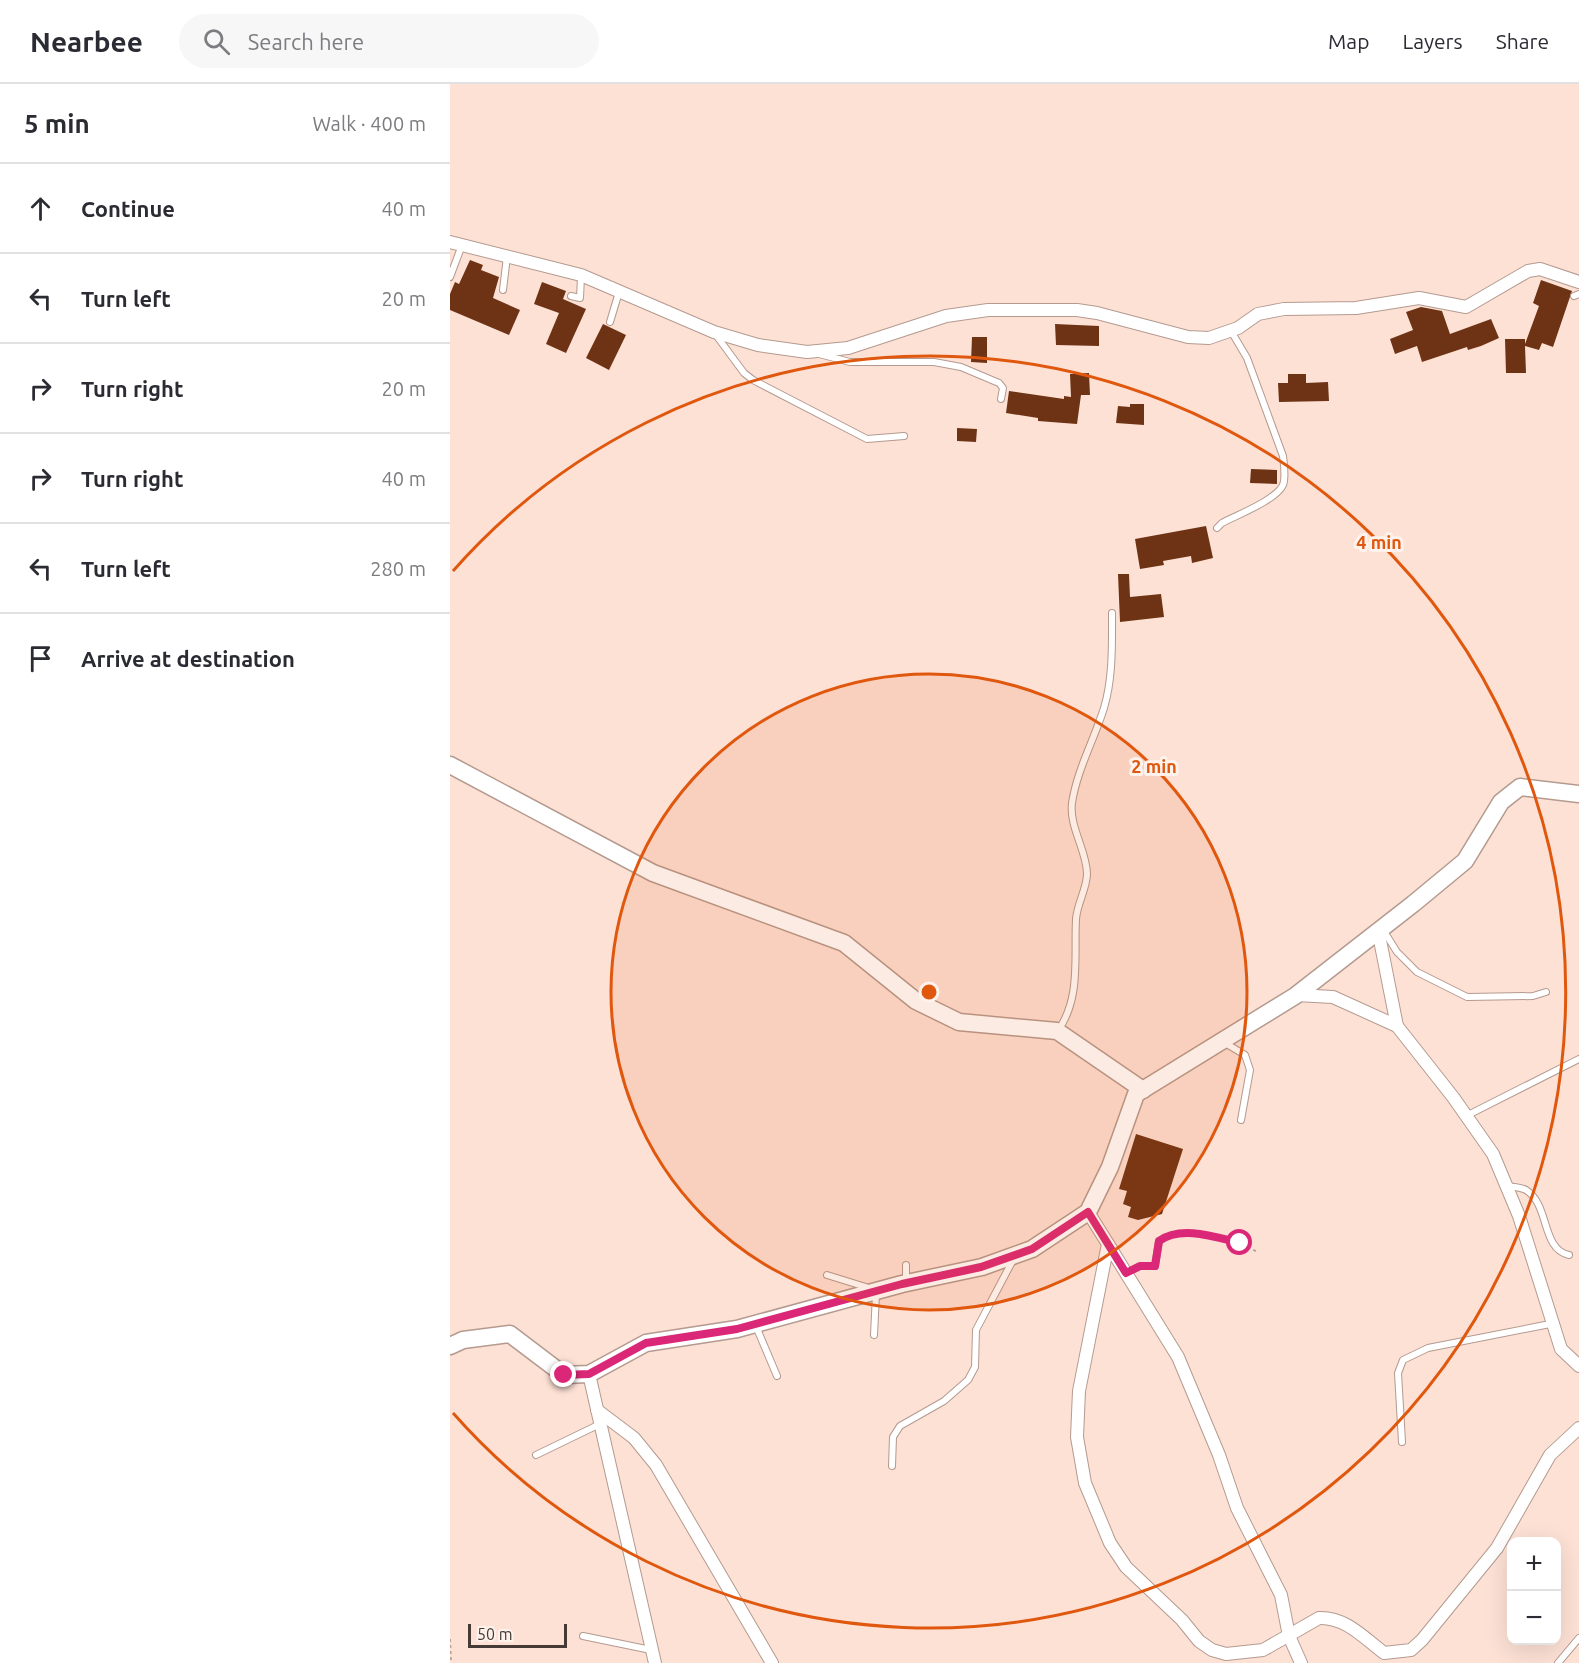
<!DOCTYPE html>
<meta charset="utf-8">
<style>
:root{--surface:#fff;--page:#f7f7f7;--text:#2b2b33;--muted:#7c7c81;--line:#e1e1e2}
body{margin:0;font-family:Ubuntu,sans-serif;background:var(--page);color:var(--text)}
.controls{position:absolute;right:18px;bottom:18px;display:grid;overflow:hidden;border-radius:12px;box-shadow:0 6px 24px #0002}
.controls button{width:54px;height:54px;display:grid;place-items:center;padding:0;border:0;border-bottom:2px solid var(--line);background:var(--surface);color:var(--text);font:30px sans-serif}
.scale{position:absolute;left:18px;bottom:15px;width:99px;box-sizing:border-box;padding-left:6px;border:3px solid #453a35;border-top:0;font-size:16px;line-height:21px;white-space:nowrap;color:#453a35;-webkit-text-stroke:4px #fef2ed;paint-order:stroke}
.stop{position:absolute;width:18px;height:18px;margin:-14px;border:4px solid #db2777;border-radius:50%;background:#fff}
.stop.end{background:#db2777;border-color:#fff;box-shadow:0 2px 6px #0008}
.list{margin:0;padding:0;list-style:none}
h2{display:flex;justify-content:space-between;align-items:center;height:78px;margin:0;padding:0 24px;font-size:26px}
h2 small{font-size:20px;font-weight:400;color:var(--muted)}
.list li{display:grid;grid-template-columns:39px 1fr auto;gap:18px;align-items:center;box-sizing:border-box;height:90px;padding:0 24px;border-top:2px solid var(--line)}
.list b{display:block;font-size:22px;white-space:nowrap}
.list em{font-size:20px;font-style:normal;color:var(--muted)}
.icon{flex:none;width:33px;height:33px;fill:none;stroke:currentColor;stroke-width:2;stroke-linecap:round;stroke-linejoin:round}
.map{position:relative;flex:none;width:1129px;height:1579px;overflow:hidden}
header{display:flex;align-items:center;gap:36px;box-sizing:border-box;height:84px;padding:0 30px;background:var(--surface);border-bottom:2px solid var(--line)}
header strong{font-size:28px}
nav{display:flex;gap:33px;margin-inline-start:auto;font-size:21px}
.search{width:420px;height:54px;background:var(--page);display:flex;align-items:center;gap:15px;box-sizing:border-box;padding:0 21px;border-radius:33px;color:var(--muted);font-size:22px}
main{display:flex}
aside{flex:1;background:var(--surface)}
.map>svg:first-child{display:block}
.building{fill:#6e3314}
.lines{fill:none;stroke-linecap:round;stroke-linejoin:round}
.service-casing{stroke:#b49a8f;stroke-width:8}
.minor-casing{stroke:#b49a8f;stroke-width:14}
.tertiary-casing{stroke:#b49a8f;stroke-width:19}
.path{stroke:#b7a298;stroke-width:2;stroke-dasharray:3 3;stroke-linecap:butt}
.service{stroke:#fff;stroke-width:6}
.minor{stroke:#fff;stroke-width:12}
.tertiary{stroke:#fff;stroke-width:16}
.route{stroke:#db2777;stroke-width:8}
.ring{fill:none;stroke:#e0570e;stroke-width:3}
.centre{fill:#e0570e;stroke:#fef2ed;stroke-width:3}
.ring-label{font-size:18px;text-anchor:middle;font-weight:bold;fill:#e0570e;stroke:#fef2ed;stroke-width:6;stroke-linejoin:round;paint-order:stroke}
</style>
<header>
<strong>Nearbee</strong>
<div class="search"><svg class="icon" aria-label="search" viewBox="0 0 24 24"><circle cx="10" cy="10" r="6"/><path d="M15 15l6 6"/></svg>Search here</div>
<nav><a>Map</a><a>Layers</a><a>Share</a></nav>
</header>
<main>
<aside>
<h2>5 min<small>Walk · 400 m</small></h2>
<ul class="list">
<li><svg class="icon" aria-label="ahead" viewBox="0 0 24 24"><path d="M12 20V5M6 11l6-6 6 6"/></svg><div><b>Continue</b></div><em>40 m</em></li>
<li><svg class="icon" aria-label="left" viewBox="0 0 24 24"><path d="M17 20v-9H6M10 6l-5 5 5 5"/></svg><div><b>Turn left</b></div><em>20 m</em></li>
<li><svg class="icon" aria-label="right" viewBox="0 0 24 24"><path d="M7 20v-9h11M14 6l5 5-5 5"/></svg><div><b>Turn right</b></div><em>20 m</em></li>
<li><svg class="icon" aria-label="right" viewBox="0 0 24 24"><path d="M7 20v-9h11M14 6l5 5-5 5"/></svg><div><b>Turn right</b></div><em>40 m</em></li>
<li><svg class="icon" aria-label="left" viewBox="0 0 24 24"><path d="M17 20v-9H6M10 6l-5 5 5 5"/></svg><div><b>Turn left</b></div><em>280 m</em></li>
<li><svg class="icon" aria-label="arrive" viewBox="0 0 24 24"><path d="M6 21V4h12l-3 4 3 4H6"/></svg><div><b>Arrive at destination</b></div></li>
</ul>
</aside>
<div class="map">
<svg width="1129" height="1579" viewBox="0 0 1129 1579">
<rect width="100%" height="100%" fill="#fde1d5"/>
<g class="building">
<polygon points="20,176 33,181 31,186 49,193 43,214 70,226 59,251 0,226 0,210 5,198 9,200"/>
<polygon points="1091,196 1122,207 1103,263 1092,259 1089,266 1075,262 1076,289 1056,289 1055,255 1075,255 1075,260 1089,222 1083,219"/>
<polygon points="92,198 116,207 113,215 136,225 116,269 96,260 109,229 84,220"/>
<polygon points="971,223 992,227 1000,250 1041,235 1049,254 1031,262 1018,266 1017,263 972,278 967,262 945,270 940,255 963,246 956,228"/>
<polygon points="153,240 176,251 159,286 136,274"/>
<polygon points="605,240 649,242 649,262 606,261"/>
<polygon points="522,253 537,253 537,279 521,278"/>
<polygon points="639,289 640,311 631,311 627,340 588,337 588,334 556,329 559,307 614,315 614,312 621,313 620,290"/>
<polygon points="838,290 856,290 856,299 878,298 879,317 829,318 828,299 838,299"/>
<polygon points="680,320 694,320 694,341 666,339 668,322 680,323"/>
<polygon points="507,344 527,345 526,358 507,357"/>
<polygon points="801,385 827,386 827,400 800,399"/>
<polygon points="756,442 763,474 742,479 741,472 713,477 714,481 690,485 685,455"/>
<polygon points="668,490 679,490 680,513 711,510 714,533 670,538"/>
<polygon points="686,1050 733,1065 712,1130 688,1136 678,1133 681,1123 673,1120 677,1107 669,1105"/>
</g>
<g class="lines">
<g class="service-casing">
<g id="service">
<polyline points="0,193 12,161"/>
<polyline points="53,206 57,172"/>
<polyline points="121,212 130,214 131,192"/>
<polyline points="1124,212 1129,210"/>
<polyline points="160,238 169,208"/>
<polyline points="266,251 294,289 303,296 417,355 454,352"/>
<polyline points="369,270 400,278 484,278 511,283 549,299 553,304 551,315"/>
<path d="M767,444L772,439C787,431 826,416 833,401C836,393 834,381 833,372L797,274L781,247"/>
<polyline points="932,844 947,868 967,888 1017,913 1083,912 1096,908"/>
<path d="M609,945C631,913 624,871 626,835C627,820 637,804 637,790C637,767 619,743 622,719C627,686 644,656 654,624C663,594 662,561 662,529"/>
<polyline points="775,959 795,971 800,986 791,1036"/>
<polyline points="1016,1032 1129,975"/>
<path d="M1057,1102C1063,1103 1071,1103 1076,1106C1100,1121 1091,1165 1119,1171"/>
<polyline points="676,1189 690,1182 705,1182 709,1157"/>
<polyline points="377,1191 419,1204"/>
<polyline points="456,1198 456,1181"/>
<polyline points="305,1240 327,1292"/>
<polyline points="424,1251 426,1210"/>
<polyline points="952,1358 948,1289 953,1276 978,1264 1100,1240"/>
<polyline points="86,1371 150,1340"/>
<polyline points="442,1382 443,1353 450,1342 494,1317 518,1296 525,1283 526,1246 563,1176"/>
<polyline points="133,1552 201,1566"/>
<polyline points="1108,1579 1129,1554"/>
</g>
</g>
<g class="minor-casing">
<g id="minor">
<polyline points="0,158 131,191 264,248 308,261 357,268 398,264 496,232 538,226 627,226 647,229 738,253 759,254 788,244 808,230 834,225 906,224 969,214 1016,223 1078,187 1090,185 1129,198"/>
<polyline points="928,846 947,942"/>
<polyline points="846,911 883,913 947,942 1003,1013 1043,1070 1069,1132 1111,1265 1129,1282"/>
<path d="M638,1128L658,1160L629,1307L627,1353L635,1399L660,1459L676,1483L732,1536L749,1557L762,1566L776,1570L813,1566L869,1534C896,1533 914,1554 934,1569L961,1566L972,1556L1047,1464L1100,1371L1129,1344"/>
<polyline points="658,1160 728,1273 769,1371 787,1424 831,1511 839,1552 851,1579"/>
<polyline points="139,1290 205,1579"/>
<polyline points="147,1326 184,1354 206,1381 322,1579"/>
</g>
</g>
<g class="tertiary-casing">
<g id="tertiary">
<polyline points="0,681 203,789 394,859 466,917 509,938 607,947 693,1006"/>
<polyline points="0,1262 13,1256 60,1250 114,1291 139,1290 196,1259 287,1245 452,1200 532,1183 582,1165 638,1128 660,1083 686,1010 845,912 963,820 1015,777 1051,718 1070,703 1129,710"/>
</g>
</g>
<g class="path">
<path d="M716,1152C739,1141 786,1158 808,1168"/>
<polyline points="0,1555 1,1579"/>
</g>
<use href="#service" class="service"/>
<use href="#minor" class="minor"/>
<use href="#tertiary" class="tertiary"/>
</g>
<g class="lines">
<path class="route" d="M114,1291L139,1290L196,1259L287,1245L452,1200L531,1183L582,1165L638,1128L676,1189L690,1182H705L709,1157C731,1141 765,1153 790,1159"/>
</g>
<circle cx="479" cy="908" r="318" fill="#e0570e" fill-opacity=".12"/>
<g class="ring">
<circle cx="479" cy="908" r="318"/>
<path d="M3 487A636 636 0 1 1 3 1329"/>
</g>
<circle cx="479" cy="908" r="9" class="centre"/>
<g class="ring-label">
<text x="929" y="465">4 min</text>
<text x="704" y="689">2 min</text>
</g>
</svg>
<div class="controls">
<button>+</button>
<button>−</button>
</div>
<div class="scale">50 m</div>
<div class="stop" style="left:790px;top:1159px"></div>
<div class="stop end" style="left:114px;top:1291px"></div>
</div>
</main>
